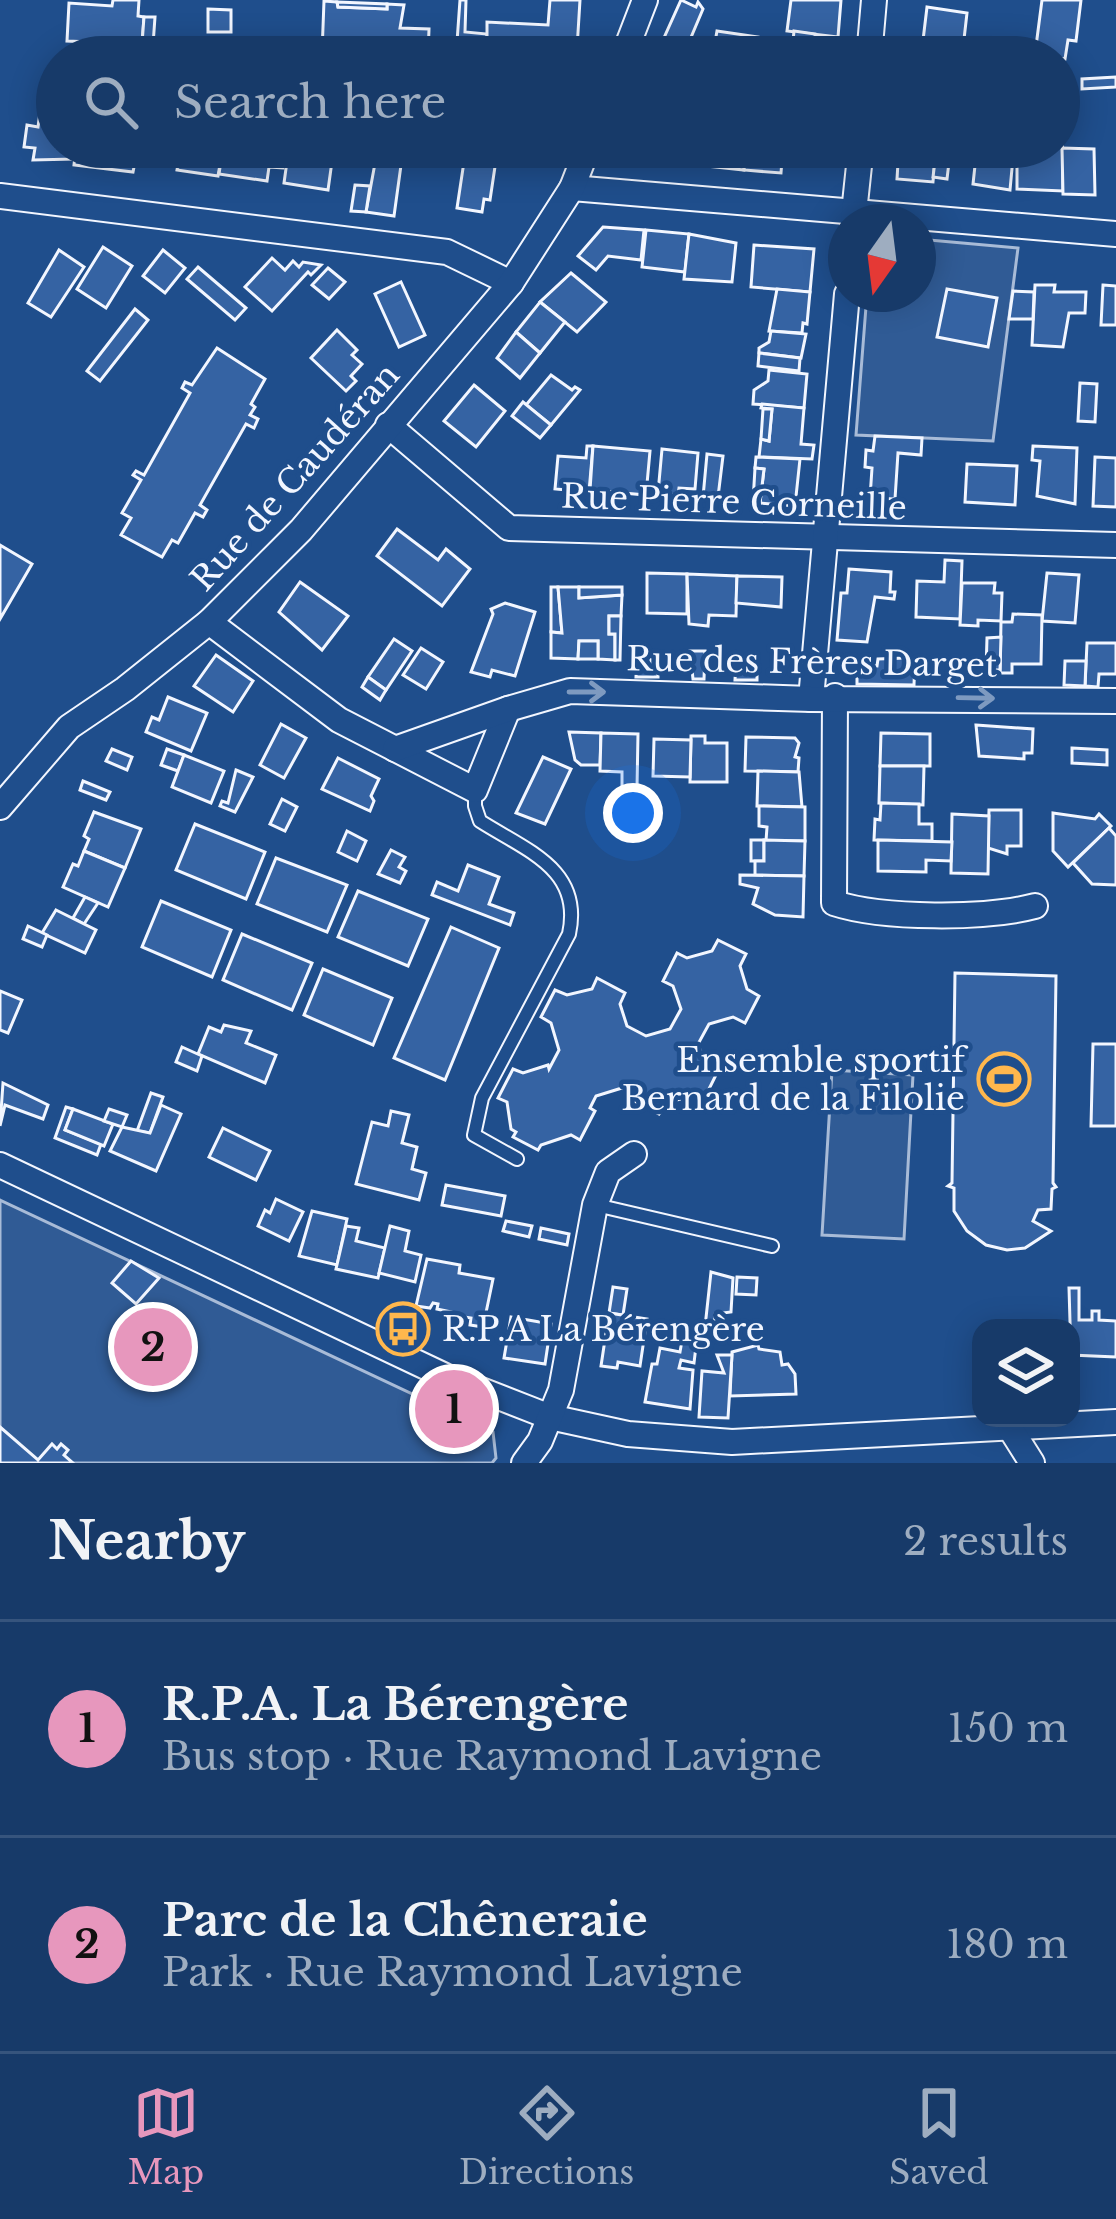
<!DOCTYPE html>
<meta charset="utf-8">
<style>
:root{--surface:#173a69;--page:#244571;--text:#f1f3f6;--muted:#9eadc0;--line:#36547d;--accent:#e797bd}
body{margin:0;font-family:"Libre Baskerville",serif;background:var(--page);color:var(--text)}
.controls{position:absolute;right:36px;bottom:36px;display:grid;overflow:hidden;border-radius:24px;box-shadow:0 6px 30px #0003}
.controls button{width:108px;height:108px;display:grid;place-items:center;padding:0;border:0;border-bottom:3px solid var(--line);background:var(--surface);color:var(--text);font:60px sans-serif}
.compass{position:absolute;left:828px;top:204px;width:108px;height:108px;border-radius:50%;background:var(--surface);box-shadow:0 6px 30px #0003;rotate:194deg}
.you{position:absolute;left:633px;top:813px;width:42px;height:42px;margin:-30px;border:9px solid #fff;border-radius:50%;background:#1a73e8;box-shadow:0 0 0 18px #1a73e833}
.badge{display:grid;place-items:center;width:78px;height:78px;border-radius:50%;background:var(--accent);color:#111;font-size:39px;font-weight:700}
.pin{position:absolute;translate:-50% -50%;border:6px solid #fff;box-shadow:0 3px 12px #0006}
.list{margin:0;padding:0;list-style:none}
h2{display:flex;justify-content:space-between;align-items:center;height:156px;margin:0;padding:0 48px;font-size:51px}
h2 small{font-size:39px;font-weight:400;color:var(--muted)}
.list li{display:grid;grid-template-columns:78px 1fr auto;gap:36px;align-items:center;box-sizing:border-box;height:216px;padding:0 48px;border-top:3px solid var(--line)}
.list b{display:block;font-size:45px;white-space:nowrap}
.list p{margin:0;font-size:39px;white-space:nowrap;color:var(--muted)}
.list em{font-size:39px;font-style:normal;color:var(--muted)}
.icon{flex:none;width:66px;height:66px;fill:none;stroke:currentColor;stroke-width:2;stroke-linecap:round;stroke-linejoin:round}
.map{position:relative;flex:none;width:1116px;height:1463px;overflow:hidden}
.search{position:absolute;background:var(--surface);box-shadow:0 6px 30px #0003;left:36px;right:36px;top:36px;height:132px;display:flex;align-items:center;gap:30px;box-sizing:border-box;padding:0 42px;border-radius:66px;color:var(--muted);font-size:45px}
.sheet{height:588px;background:var(--surface)}
nav{display:flex;justify-content:space-around;align-items:center;box-sizing:border-box;height:168px;border-top:3px solid var(--line);background:var(--surface);font-size:33px;color:var(--muted)}
nav a{display:grid;justify-items:center;gap:6px}
nav .on{color:var(--accent)}
.map>svg:first-child{display:block}
.built{fill:#305b95;stroke:#a8bbd7;stroke-width:3}
.building{fill:#3563a3;stroke:#f2f6ff;stroke-width:3}
.lines{fill:none;stroke-linecap:round;stroke-linejoin:round}
.lane-casing{stroke:#f2f6ff;stroke-width:16}
.street-casing{stroke:#f2f6ff;stroke-width:28}
.lane{stroke:#1f4e8c;stroke-width:12}
.street{stroke:#1f4e8c;stroke-width:24}
.oneway{stroke:#7e9ac0}
.labels{text-anchor:middle;dominant-baseline:central;stroke-width:9;stroke-linejoin:round;paint-order:stroke}
.street-label{font-size:33px;fill:#f2f6ff;stroke:#1f4e8c}
.poi-label{font-size:33px;fill:#f2f6ff;stroke:#1f4e8c;text-anchor:end}
</style>
<div class="map">
<svg width="1116" height="1463" viewBox="0 0 1116 1463">
<rect width="100%" height="100%" fill="#1f4e8c"/>
<g class="built">
<polygon points="918,239 1018,248 993,441 856,435 867,294 918,294"/>
<polygon points="832,1070 913,1075 904,1239 822,1235"/>
<polygon points="0,1200 493,1432 496,1458 492,1463 0,1463"/>
</g>
<g class="building">
<polygon points="113,0 139,0 138,16 144,17 142,44 67,41 69,3 112,6"/>
<polygon points="460,0 466,0 465,32 487,34 487,44 457,42"/>
<polygon points="550,0 580,0 577,49 487,44 487,22 548,25"/>
<polygon points="681,0 696,7 698,2 703,9 689,42 682,39 679,47 663,40"/>
<polygon points="791,0 841,0 838,37 787,31"/>
<polygon points="1042,0 1081,0 1076,41 1068,40 1065,59 1035,54"/>
<polygon points="324,1 337,2 338,7 387,9 387,4 404,5 400,28 429,29 428,57 369,56 370,42 350,40 351,54 322,53"/>
<polygon points="337,2 387,4 387,9 338,7"/>
<polygon points="927,7 967,13 962,57 921,57"/>
<polygon points="208,9 231,10 231,32 208,32"/>
<polygon points="144,17 155,17 153,45 142,44"/>
<polygon points="717,31 758,37 755,57 701,57 703,47 714,48"/>
<polygon points="794,31 815,34 814,53 792,51"/>
<polygon points="1116,77 1116,87 1082,89 1082,79"/>
<polygon points="43,90 57,92 57,147 76,147 74,159 33,160 35,148 24,147 27,125 38,127"/>
<polygon points="1059,91 1067,92 1068,118 1062,118 1063,191 1017,189 1017,147 1059,147"/>
<polygon points="76,147 138,147 133,172 74,165"/>
<polygon points="181,147 223,147 218,176 177,170"/>
<polygon points="223,147 286,147 283,168 269,167 267,181 219,174"/>
<polygon points="289,147 334,147 328,190 284,183"/>
<polygon points="378,147 386,147 385,155 402,158 394,216 366,212"/>
<polygon points="698,147 746,147 744,170 696,165"/>
<polygon points="746,147 783,147 781,173 744,170"/>
<polygon points="899,147 936,147 933,182 897,179"/>
<polygon points="977,147 1014,147 1010,190 973,184"/>
<polygon points="1062,148 1094,149 1095,195 1063,194"/>
<polygon points="936,153 950,154 947,179 933,177"/>
<polygon points="465,155 496,160 490,200 484,199 482,212 457,208"/>
<polygon points="355,185 370,186 366,212 351,211"/>
<polygon points="603,227 644,230 641,260 608,256 596,270 578,256"/>
<polygon points="646,230 689,234 685,272 642,267"/>
<polygon points="689,234 736,243 732,282 684,279"/>
<polygon points="754,245 814,249 810,292 751,287"/>
<polygon points="103,247 132,266 106,308 77,289"/>
<polygon points="59,250 84,267 51,317 28,303"/>
<polygon points="163,250 185,268 165,293 143,276"/>
<polygon points="272,258 285,270 293,261 299,267 303,262 321,265 311,275 308,272 272,311 245,287"/>
<polygon points="198,267 246,308 235,320 187,279"/>
<polygon points="328,268 345,282 329,299 312,285"/>
<polygon points="571,273 606,302 577,332 540,302"/>
<polygon points="401,282 425,335 399,347 375,294"/>
<polygon points="1035,285 1055,285 1054,292 1086,292 1085,313 1069,313 1063,347 1032,345"/>
<polygon points="1103,285 1116,286 1116,325 1101,325"/>
<polygon points="777,289 810,292 807,324 803,323 802,333 769,331"/>
<polygon points="947,289 997,298 988,347 937,337"/>
<polygon points="1013,291 1034,292 1033,319 1009,319"/>
<polygon points="540,302 565,322 540,353 516,332"/>
<polygon points="135,309 148,320 100,381 87,371"/>
<polygon points="337,330 357,350 352,355 362,364 351,376 356,381 346,391 311,358"/>
<polygon points="771,331 806,334 801,358 759,353 759,348 769,342"/>
<polygon points="516,332 540,353 520,378 497,358"/>
<polygon points="217,348 265,379 251,404 255,407 250,415 258,419 254,428 246,424 200,505 207,510 203,517 195,513 178,543 172,540 162,557 121,535 131,518 122,513 141,480 133,475 136,471 144,475 190,393 182,388 185,382 192,385"/>
<polygon points="759,353 800,358 799,371 758,366"/>
<polygon points="769,370 807,374 804,408 753,404 754,390 768,381"/>
<polygon points="551,375 572,390 575,387 580,390 551,425 526,405"/>
<polygon points="1080,383 1097,384 1095,422 1078,421"/>
<polygon points="474,385 505,411 476,447 444,421"/>
<polygon points="523,402 551,425 540,438 512,416"/>
<polygon points="762,404 804,408 801,444 814,445 812,459 759,457 761,439 769,441 772,409 761,408"/>
<polygon points="763,409 772,409 769,441 761,439"/>
<polygon points="875,436 922,438 921,455 898,453 895,499 870,498 872,468 865,467 866,450 873,451"/>
<polygon points="587,446 593,446 589,492 555,489 558,456 586,458"/>
<polygon points="593,446 650,451 646,495 590,490"/>
<polygon points="1033,446 1077,448 1075,504 1037,496 1040,461 1032,460"/>
<polygon points="662,449 698,453 695,489 679,488 678,495 658,493"/>
<polygon points="707,454 723,456 718,497 703,497"/>
<polygon points="756,457 800,459 795,506 760,503 764,469 755,468"/>
<polygon points="1095,457 1116,458 1116,507 1093,506"/>
<polygon points="967,464 1017,466 1015,505 965,502"/>
<polygon points="755,468 764,469 760,503 753,502"/>
<polygon points="397,529 438,560 446,549 470,569 442,606 377,556"/>
<polygon points="0,545 32,564 0,619"/>
<polygon points="945,560 962,561 960,619 916,617 917,581 944,582"/>
<polygon points="849,569 891,572 890,592 895,592 894,599 875,597 867,642 837,640 841,593 847,593"/>
<polygon points="647,573 687,574 687,614 647,613"/>
<polygon points="1047,573 1079,575 1075,623 1042,621"/>
<polygon points="687,574 737,576 736,616 709,615 708,626 689,624"/>
<polygon points="737,576 782,577 781,607 736,603"/>
<polygon points="300,582 348,616 322,650 279,612"/>
<polygon points="962,583 995,583 994,593 1002,593 1001,621 978,620 978,626 960,625"/>
<polygon points="551,587 558,587 562,633 551,632"/>
<polygon points="558,587 579,587 579,598 622,595 621,616 609,616 609,634 615,634 615,660 598,659 598,641 579,641 578,659 551,658 551,632 562,633"/>
<polygon points="579,587 622,587 622,595 579,598"/>
<polygon points="505,603 535,612 515,676 492,670 490,677 471,672 493,614 491,609"/>
<polygon points="1013,614 1042,615 1041,664 1012,664 1012,673 1000,673 1001,622 1012,622"/>
<polygon points="609,616 621,616 620,660 615,660 615,634 609,634"/>
<polygon points="1001,637 1000,670 986,670 987,638"/>
<polygon points="394,639 412,651 386,690 368,677"/>
<polygon points="579,641 598,641 598,659 578,659"/>
<polygon points="1087,643 1116,643 1116,674 1099,674 1098,687 1085,686"/>
<polygon points="421,648 443,662 426,689 403,675"/>
<polygon points="690,651 705,651 704,679 693,679"/>
<polygon points="651,653 651,664 658,664 658,677 636,677 637,654"/>
<polygon points="216,655 253,681 233,712 194,686"/>
<polygon points="906,658 915,658 914,685 857,684 857,665 877,666 878,659"/>
<polygon points="736,660 757,660 757,680 735,680"/>
<polygon points="1065,661 1086,661 1085,686 1064,685"/>
<polygon points="368,677 386,690 380,700 362,687"/>
<polygon points="168,697 207,713 191,751 146,732 152,717 159,720"/>
<polygon points="281,724 306,738 284,778 260,765"/>
<polygon points="976,725 1033,729 1032,753 1024,753 1024,759 979,756"/>
<polygon points="569,732 601,733 600,765 581,765 575,760"/>
<polygon points="601,733 638,734 637,788 622,787 622,772 600,771"/>
<polygon points="881,733 930,734 930,766 880,766"/>
<polygon points="691,736 705,736 705,743 727,743 727,782 690,782"/>
<polygon points="746,737 795,738 799,743 795,757 799,758 798,772 745,771"/>
<polygon points="654,739 691,740 690,777 653,776"/>
<polygon points="1072,748 1107,750 1107,765 1072,763"/>
<polygon points="112,749 132,757 127,770 106,761"/>
<polygon points="167,749 184,755 178,771 161,765"/>
<polygon points="184,755 224,771 211,803 172,787"/>
<polygon points="543,757 571,769 545,824 516,813"/>
<polygon points="338,758 379,779 371,796 374,801 370,811 322,789"/>
<polygon points="880,766 924,766 923,805 879,803"/>
<polygon points="236,770 253,777 235,812 220,806 222,801 228,803"/>
<polygon points="758,771 799,772 802,807 757,806"/>
<polygon points="83,781 110,792 106,800 80,790"/>
<polygon points="282,799 297,807 285,831 270,824"/>
<polygon points="881,803 919,804 919,824 932,824 932,841 874,840 875,819 880,820"/>
<polygon points="759,806 805,807 805,841 766,841 767,827 759,826"/>
<polygon points="989,810 1021,810 1021,846 1007,846 1007,854 988,848"/>
<polygon points="94,812 141,829 125,868 84,851 89,839 84,836"/>
<polygon points="1053,813 1095,819 1099,814 1111,826 1068,867 1053,851"/>
<polygon points="952,814 989,816 988,874 951,873"/>
<polygon points="195,824 265,852 246,899 176,870"/>
<polygon points="1109,828 1116,836 1116,885 1092,884 1073,863"/>
<polygon points="347,831 366,841 357,861 338,852"/>
<rect x="751" y="840" width="13" height="21"/>
<polygon points="764,840 805,841 804,876 755,875 755,861 764,861"/>
<polygon points="878,840 952,842 951,861 926,860 926,872 878,871"/>
<polygon points="391,850 405,857 399,867 406,871 400,883 378,874"/>
<polygon points="84,851 125,868 108,907 63,887 73,864 78,866"/>
<polygon points="276,858 347,885 327,932 257,904"/>
<polygon points="468,865 499,877 489,904 514,913 510,925 432,895 437,882 458,891"/>
<polygon points="740,875 804,876 803,917 775,915 753,904 758,888 740,884"/>
<polygon points="358,891 428,919 408,966 338,937"/>
<polygon points="85,897 98,903 84,924 73,918"/>
<polygon points="161,901 231,930 212,977 142,947"/>
<polygon points="56,910 96,930 85,953 42,933"/>
<polygon points="28,926 47,935 42,947 23,939"/>
<polygon points="451,927 499,948 445,1080 394,1058"/>
<polygon points="242,934 312,963 292,1010 223,980"/>
<polygon points="718,940 746,954 740,966 747,989 759,996 745,1023 733,1017 709,1024 698,1044 707,1068 717,1073 703,1101 691,1096 666,1103 659,1114 631,1099 633,1095 622,1088 596,1096 590,1108 595,1111 580,1140 571,1135 541,1145 538,1150 513,1137 516,1132 511,1129 507,1102 498,1098 513,1069 523,1073 548,1065 549,1069 559,1050 551,1023 541,1017 555,990 567,995 592,989 597,978 625,993 620,1004 627,1026 646,1036 670,1029 681,1009 673,986 663,981 677,953 687,958 712,951"/>
<polygon points="323,969 392,998 373,1045 304,1015"/>
<polygon points="955,973 1056,976 1053,1183 1056,1187 1052,1189 1051,1209 1038,1210 1033,1221 1051,1231 1025,1248 1007,1250 986,1245 967,1231 954,1211 954,1188 948,1186 952,1183"/>
<polygon points="0,991 22,1000 8,1033 0,1030"/>
<polygon points="224,1025 251,1031 246,1043 276,1055 265,1083 198,1054 209,1027 221,1032"/>
<polygon points="1093,1044 1116,1044 1116,1126 1091,1126"/>
<polygon points="182,1047 202,1056 197,1071 176,1062"/>
<polygon points="3,1083 48,1105 43,1119 5,1105 0,1126"/>
<polygon points="151,1093 163,1097 150,1133 137,1131"/>
<polygon points="161,1105 181,1114 156,1171 110,1151 122,1127 150,1133"/>
<polygon points="66,1107 73,1109 65,1130 101,1144 97,1155 55,1138"/>
<polygon points="73,1109 113,1124 104,1146 65,1130"/>
<polygon points="109,1109 127,1115 122,1127 104,1121"/>
<polygon points="391,1111 409,1115 402,1143 417,1147 412,1169 426,1173 419,1200 356,1184 372,1122 388,1126"/>
<polygon points="223,1128 270,1151 256,1180 209,1157"/>
<polygon points="446,1185 505,1196 501,1216 442,1205"/>
<polygon points="276,1199 303,1212 289,1241 258,1226 265,1210 270,1213"/>
<polygon points="312,1211 347,1219 337,1265 299,1256"/>
<polygon points="506,1221 532,1226 529,1237 503,1231"/>
<polygon points="346,1226 359,1228 356,1241 385,1248 378,1278 336,1269"/>
<polygon points="390,1226 409,1231 405,1251 421,1255 415,1282 379,1273"/>
<polygon points="541,1228 569,1234 567,1245 539,1239"/>
<polygon points="427,1259 460,1265 459,1273 493,1279 483,1327 470,1325 471,1318 465,1317 460,1323 450,1321 451,1312 437,1309 438,1304 433,1303 430,1308 416,1306"/>
<polygon points="131,1261 159,1278 136,1304 112,1283"/>
<polygon points="711,1272 733,1278 731,1312 715,1314 714,1328 705,1327"/>
<polygon points="737,1277 757,1278 756,1295 736,1294"/>
<polygon points="613,1287 627,1289 623,1315 609,1313"/>
<polygon points="1069,1288 1079,1288 1079,1320 1092,1320 1092,1311 1099,1311 1099,1320 1116,1321 1116,1357 1071,1355"/>
<polygon points="609,1313 647,1319 640,1366 618,1362 617,1368 601,1366"/>
<polygon points="511,1317 551,1324 545,1364 504,1358"/>
<polygon points="683,1335 697,1338 694,1363 681,1360 679,1368 693,1370 690,1409 645,1402 652,1364 657,1364 660,1348 680,1352"/>
<polygon points="758,1345 759,1349 780,1352 782,1365 788,1364 795,1374 796,1394 730,1396 732,1352"/>
<polygon points="717,1355 732,1355 728,1418 699,1417 702,1371 724,1373"/>
<polygon points="0,1427 38,1460 52,1444 57,1449 61,1444 68,1450 64,1455 73,1463 0,1463"/>
</g>
<g class="lines">
<g class="lane-casing">
<g id="lane">
<path d="M475,791V806L480,821C527,851 583,869 569,934L482,1098L474,1135L517,1159"/>
<polyline points="596,1205 772,1246"/>
</g>
</g>
<g class="street-casing">
<g id="street">
<polyline points="623,57 645,0"/>
<polyline points="869,57 874,0"/>
<polyline points="572,188 1116,234"/>
<polyline points="0,196 447,252 511,283"/>
<polyline points="853,222 861,147"/>
<polyline points="388,425 509,528 1116,545"/>
<polyline points="209,622 339,720 475,790 508,709"/>
<path d="M835,696L834,903C883,919 986,919 1035,906"/>
<polyline points="811,699 847,294"/>
<polyline points="395,749 508,709 570,691 811,699 1116,701"/>
<polyline points="0,807 69,727 125,689 209,622 301,530 511,283 572,188 588,147"/>
<polyline points="0,1165 445,1376 550,1417 628,1434 732,1442 1116,1422"/>
<polyline points="1010,1428 1032,1463"/>
<polyline points="524,1463 540,1441 561,1390 595,1205 608,1172 634,1154"/>
</g>
</g>
<use href="#lane" class="lane"/>
<use href="#street" class="street"/>
</g>
<defs><path id="oneway-shaft" d="M-6 0H5M1.5-3L5.5 0L1.5 3" fill="none" stroke-width="1.6" stroke-linecap="round" stroke-linejoin="round" transform="scale(3)"/></defs>
<g class="oneway">
<use href="#oneway-shaft" transform="translate(587 692)"/>
<use href="#oneway-shaft" transform="translate(976 698) rotate(1)"/>
</g>
<defs>
<g id="stadium-ring" transform="scale(2.7)"><circle r="9.5" fill="#1f4e8c" stroke="#ffb74d" stroke-width="1.5"/><path d="M0-5a6.5 5 0 1 0 0 10a6.5 5 0 1 0 0-10ZM-3.5-1.8h7v3.6h-7Z" fill="#ffb74d"/></g>
<g id="bus-ring" transform="scale(2.7)"><circle r="9.5" fill="#1f4e8c" stroke="#ffb74d" stroke-width="1.5"/><path d="M-5-6H5V4H4V6H2V4H-2V6H-4V4H-5ZM-3.5-4V0h7V-4ZM-3.5 1.2v1.5H-2V1.2ZM2 1.2v1.5H3.5V1.2Z" fill="#ffb74d"/></g>
</defs>
<g fill-rule="evenodd">
<use href="#stadium-ring" x="1004" y="1079"/>
<use href="#bus-ring" x="403" y="1329"/>
</g>
<g class="labels">
<g class="street-label">
<text transform="translate(295 477) rotate(-48)">Rue de Caudéran</text>
<text transform="translate(734 502) rotate(2)">Rue Pierre Corneille</text>
<text transform="translate(812 662) rotate(1)">Rue des Frères Darget</text>
</g>
<g class="poi-label">
<text x="965" y="1060">Ensemble sportif<tspan x="965" dy="38">Bernard de la Filolie</tspan></text>
<text x="442" y="1329" text-anchor="start">R.P.A La Bérengère</text>
</g>
</g>
</svg>
<div class="controls">
<button><svg class="icon" aria-label="layers" viewBox="0 0 24 24"><path d="M12 4l9 5-9 5-9-5zM3 14l9 5 9-5"/></svg></button>
</div>
<svg class="compass" viewBox="-18 -18 36 36"><path d="M0-13l5 13h-10z" fill="#e53935"/><path d="M0 13l5-13h-10z" fill="#9eadc0"/></svg>
<div class="you"></div>
<div class="pin badge" style="left:454px;top:1409px">1</div>
<div class="pin badge" style="left:153px;top:1347px">2</div>
<div class="search"><svg class="icon" aria-label="search" viewBox="0 0 24 24"><circle cx="10" cy="10" r="6"/><path d="M15 15l6 6"/></svg>Search here</div>
</div>
<section class="sheet">
<h2>Nearby<small>2 results</small></h2>
<ul class="list">
<li><span class="badge">1</span><div><b>R.P.A. La Bérengère</b><p>Bus stop · Rue Raymond Lavigne</p></div><em>150 m</em></li>
<li><span class="badge">2</span><div><b>Parc de la Chêneraie</b><p>Park · Rue Raymond Lavigne</p></div><em>180 m</em></li>
</ul>
</section>
<nav>
<a class="on"><svg class="icon" aria-label="map" viewBox="0 0 24 24"><path d="M3 6l6-2 6 2 6-2v14l-6 2-6-2-6 2zM9 4v14M15 6v14"/></svg>Map</a>
<a><svg class="icon" aria-label="directions" viewBox="0 0 24 24"><path d="M12 3l9 9-9 9-9-9zM9 14v-3h6M13 9l2 2-2 2"/></svg>Directions</a>
<a><svg class="icon" aria-label="saved" viewBox="0 0 24 24"><path d="M7 4h10v16l-5-4-5 4z"/></svg>Saved</a>
</nav>
